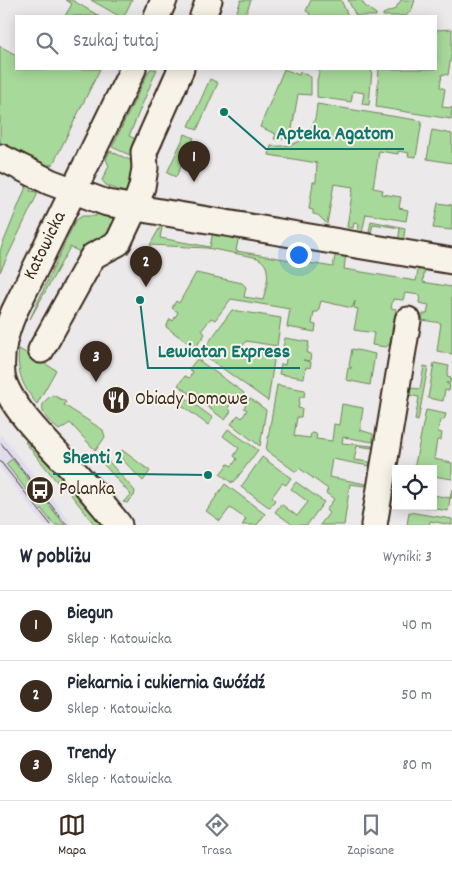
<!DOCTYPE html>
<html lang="pl">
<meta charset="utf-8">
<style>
:root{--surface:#fff;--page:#f2f2f3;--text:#1f2937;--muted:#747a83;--line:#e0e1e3;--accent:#3b2a1e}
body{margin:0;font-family:Dekko,sans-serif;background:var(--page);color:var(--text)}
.controls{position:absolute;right:15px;bottom:15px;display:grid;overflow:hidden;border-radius:0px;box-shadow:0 2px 12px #0003}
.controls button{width:45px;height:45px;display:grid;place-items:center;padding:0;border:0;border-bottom:1px solid var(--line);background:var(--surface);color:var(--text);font:25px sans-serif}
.you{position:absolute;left:298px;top:254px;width:18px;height:18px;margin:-12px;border:4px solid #fff;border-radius:50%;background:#1a73e8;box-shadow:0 0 0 8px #1a73e833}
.badge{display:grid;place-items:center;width:32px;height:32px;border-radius:50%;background:var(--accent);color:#fff;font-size:16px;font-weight:700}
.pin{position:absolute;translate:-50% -41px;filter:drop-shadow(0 1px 2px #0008)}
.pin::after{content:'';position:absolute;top:26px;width:18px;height:15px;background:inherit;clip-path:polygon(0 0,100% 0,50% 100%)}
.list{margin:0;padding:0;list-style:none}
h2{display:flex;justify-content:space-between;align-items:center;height:65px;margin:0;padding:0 20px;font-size:21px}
h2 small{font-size:16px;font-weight:400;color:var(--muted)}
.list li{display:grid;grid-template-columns:32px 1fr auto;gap:15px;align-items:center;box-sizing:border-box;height:70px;padding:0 20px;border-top:1px solid var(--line)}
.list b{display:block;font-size:19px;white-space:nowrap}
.list p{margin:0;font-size:16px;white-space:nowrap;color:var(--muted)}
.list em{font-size:16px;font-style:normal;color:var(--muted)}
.icon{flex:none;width:28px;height:28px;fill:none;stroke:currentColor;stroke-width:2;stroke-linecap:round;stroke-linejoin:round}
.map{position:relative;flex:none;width:452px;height:525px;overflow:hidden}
.search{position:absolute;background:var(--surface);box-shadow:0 2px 12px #0003;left:15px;right:15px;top:15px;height:55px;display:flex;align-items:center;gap:12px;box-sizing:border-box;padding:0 18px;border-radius:0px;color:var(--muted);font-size:19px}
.sheet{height:275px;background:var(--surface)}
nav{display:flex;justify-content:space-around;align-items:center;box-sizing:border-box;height:70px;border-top:1px solid var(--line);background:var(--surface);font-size:14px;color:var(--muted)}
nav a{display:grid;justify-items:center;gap:2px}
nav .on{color:var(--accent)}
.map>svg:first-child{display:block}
.built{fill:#dfdded}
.green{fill:#a7d99a;stroke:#71825c}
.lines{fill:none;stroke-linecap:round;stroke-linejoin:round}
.minor-casing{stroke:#3b2a1e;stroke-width:29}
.minor{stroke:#f7f3e8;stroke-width:25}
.tram{stroke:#3b2a1e;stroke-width:1}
.labels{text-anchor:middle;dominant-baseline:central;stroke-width:4;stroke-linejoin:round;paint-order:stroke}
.street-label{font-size:19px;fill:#3b2a1e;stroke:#f7f3e8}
.poi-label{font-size:19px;fill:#3b2a1e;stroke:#f7f3e8;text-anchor:start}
.leader{fill:none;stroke:#0f766e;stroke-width:2}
.callout-dot{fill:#0f766e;stroke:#f7f3e8;stroke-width:2}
.callout-label{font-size:20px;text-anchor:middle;font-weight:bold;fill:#0f766e;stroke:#f7f3e8;stroke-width:4;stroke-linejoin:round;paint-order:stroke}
</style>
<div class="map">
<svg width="452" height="525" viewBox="0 0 452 525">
<rect width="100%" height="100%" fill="#ece9ea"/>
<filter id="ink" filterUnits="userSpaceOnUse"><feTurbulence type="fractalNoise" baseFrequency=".02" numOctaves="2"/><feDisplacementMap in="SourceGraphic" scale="10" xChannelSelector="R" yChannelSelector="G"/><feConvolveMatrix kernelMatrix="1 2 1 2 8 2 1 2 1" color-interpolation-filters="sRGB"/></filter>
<g filter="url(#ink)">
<polygon class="built" points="0,434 45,488 72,525 45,525 0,468"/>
<g class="green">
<polygon points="66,0 72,0 99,16 65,16 72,4"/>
<polygon points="91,0 132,0 124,16 119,16"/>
<polygon points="241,0 251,0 245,16 235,16"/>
<polygon points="311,0 341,0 348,16 309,16 310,13 306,11"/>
<polygon points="348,0 361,0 365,6 376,14 376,16 356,16"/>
<polygon points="401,0 415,0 412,9 406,16 383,16 383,14 395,9"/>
<polygon points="452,29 452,50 448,75 442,74 440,87 445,89 442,107 452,108 451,119 376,107 379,69 436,69 436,30"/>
<polygon points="0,46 16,55 16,69 100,69 53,164 49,165 46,171 38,169 30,191 37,192 37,195 0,272 0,251 34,167 0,151"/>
<polygon points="150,69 157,69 129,136 141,141 134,157 112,147"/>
<polygon points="284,69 299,75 300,72 311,77 311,95 298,94 292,129 302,131 289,139 274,139 276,134 260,127"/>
<polygon points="320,69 372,69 369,105 362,104 364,93 353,91 351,102 317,97 317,80"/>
<polygon points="210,79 218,83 197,130 189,126"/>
<path d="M317,104L422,121L416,157L408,156L409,153L398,151V154L379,151L373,188L383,190L382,194L401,197L399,208L408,210L406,221L366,214L362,233L358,232L359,224L354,223L353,228L347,227L353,187L334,184L327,224L318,215L313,214V210L309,209L313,182H316L317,163L269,155L271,146C303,148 315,134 317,104Z"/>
<polygon points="432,130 452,134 452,163 427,159"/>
<polygon points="185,134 194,138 176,177 167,173"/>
<polygon points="110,151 132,161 135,165 130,191 126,193 106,185 102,180 109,166 106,159"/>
<polygon points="438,203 452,205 452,230 433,228"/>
<path d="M97,210C111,215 119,215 115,232L95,243L91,242L84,254L70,247L30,319L75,221L82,216H96Z"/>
<polygon points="371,221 405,228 403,244 398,243 400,228 373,224 370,238 368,238"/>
<path d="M163,222L160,238L210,247L213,231L239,235L236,251L333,267L336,251L346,253L344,269L416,281L419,265L425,266L423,282L452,287V354L437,351L441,323L422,320L423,314H427L429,305L419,303L420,295L405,293L403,300L393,299L391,308L396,309L390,344L386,347L372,345L374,333L354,330L358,309L354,308L355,301L352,308L321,301L318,312H314L312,324L316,325L315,332L287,327L290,309L231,299L215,320L211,318L202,330L205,334L195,348L166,327L170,319L173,321L178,312L172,308L176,301L179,303L196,273L242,283L246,287L244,297L263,300C267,285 274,262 254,257L207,248L150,245Z"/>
<polygon points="232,310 281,318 277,346 246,341 241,349 275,354 268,401 201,353"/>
<polygon points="285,338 309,342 307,353 311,354 310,361 303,360 311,362 310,368 306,367 304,378 279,374 281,364 285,365 288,348 283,348"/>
<path d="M19,349L56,370L37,404C23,388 16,371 19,349Z"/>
<polygon points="352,349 375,354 370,385 346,380 348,368 352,368 349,366"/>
<polygon points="197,359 244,393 237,403 233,400 228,408 231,411 225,420 178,385 185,376 189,378 193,372 189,369"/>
<polygon points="434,363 449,366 447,377 451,378 450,383 446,383 450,385 449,391 445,390 443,401 428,398"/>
<polygon points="424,366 428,367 418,421 415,420 419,397 403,394 405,387 420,389"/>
<polygon points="277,385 305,390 304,397 300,397 298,408 302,409 301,417 297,417 294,436 310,438 311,433 317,434 316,439 332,441 334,424 339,425 342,404 363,408 360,430 373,434 373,442 343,437 342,443 372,446 372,448 357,446 354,460 370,462 369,466 332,459 329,477 366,484 365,486 350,484 344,525 320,525 329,513 326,510 334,499 326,493 328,489 299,468 296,472 266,450"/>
<path d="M53,395L66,402L64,405L103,430L105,437L96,450L94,449L70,423L59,430C47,420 32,406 53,395Z"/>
<polygon points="183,396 213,418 208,425 178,403"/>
<polygon points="250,398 266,410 260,446 231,424 238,415 242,418 247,410 244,408"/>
<polygon points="426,410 446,414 444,420 440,420 438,432 442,433 441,440 437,440 434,459 452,463 452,479 433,476 433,469 414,469"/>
<polygon points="228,429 258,450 234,482 232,481 232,483 220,474 228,464 232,466 237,459 234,456 239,448 223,436"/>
<polygon points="30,438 106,525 95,525 65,487 62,488 25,442"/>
<polygon points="122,450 150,471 143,481 118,455"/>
<polygon points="101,453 135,491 134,496 127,503 123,502 131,495 97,457"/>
<polygon points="262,457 291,478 286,485 282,483 272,497 275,500 270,508 241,487"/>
<polygon points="12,459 65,525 54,525 6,464"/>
<polygon points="296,482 324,502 307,525 293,525 275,512 281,504 297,516 308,502 291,489"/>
<polygon points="225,484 265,514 257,525 242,525 246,519 230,508 220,521 206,511"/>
<polygon points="452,489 452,498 450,498 448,511 420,506 433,506 433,495 450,498"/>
<polygon points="409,512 452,519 452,525 430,521 429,525 407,525"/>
</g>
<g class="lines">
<g class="minor-casing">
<g id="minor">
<polyline points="157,16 164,0"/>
<polyline points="203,16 209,0"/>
<polyline points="0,157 50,182 107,203 452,261"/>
<polyline points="41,350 93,256 118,243 135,207 142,187 145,168 144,152 181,69"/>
<path d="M119,525C104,506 88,487 72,469C51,446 7,405 2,375C0,352 5,333 14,312L133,69"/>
<polyline points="374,525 408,320"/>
</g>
</g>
<use href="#minor" class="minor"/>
<g class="tram">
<polyline points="0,442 67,525"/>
<polyline points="0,461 51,525"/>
</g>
</g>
</g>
<defs>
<g id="restaurant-disc" transform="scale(1.4375)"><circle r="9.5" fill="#3b2a1e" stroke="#f7f3e8"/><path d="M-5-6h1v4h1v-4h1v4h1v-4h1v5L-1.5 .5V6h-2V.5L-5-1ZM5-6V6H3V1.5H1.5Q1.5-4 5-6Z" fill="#fff"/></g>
<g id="bus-disc" transform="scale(1.4375)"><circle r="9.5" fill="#3b2a1e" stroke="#f7f3e8"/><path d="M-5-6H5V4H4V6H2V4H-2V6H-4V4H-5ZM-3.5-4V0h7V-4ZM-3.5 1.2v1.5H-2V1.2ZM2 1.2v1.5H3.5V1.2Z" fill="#fff"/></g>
</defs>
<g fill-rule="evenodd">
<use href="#restaurant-disc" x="116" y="400"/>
<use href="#bus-disc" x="40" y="490"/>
</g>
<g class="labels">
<g class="street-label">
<text transform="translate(46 246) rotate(-64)">Katowicka</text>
</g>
<g class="poi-label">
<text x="135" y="400">Obiady Domowe</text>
<text x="59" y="490">Polanka</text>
</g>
</g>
<path class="leader" d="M224 112L266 149H404M140 300L148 368H300M208 475L133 474H53"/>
<g class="callout-dot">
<circle cx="224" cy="112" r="5"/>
<circle cx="140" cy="300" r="5"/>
<circle cx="208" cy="475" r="5"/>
</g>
<g class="callout-label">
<text x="335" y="139">Apteka Agatom</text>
<text x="224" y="357">Lewiatan Express</text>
<text x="93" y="463">Shenti 2</text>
</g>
</svg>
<div class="controls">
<button><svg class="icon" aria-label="locate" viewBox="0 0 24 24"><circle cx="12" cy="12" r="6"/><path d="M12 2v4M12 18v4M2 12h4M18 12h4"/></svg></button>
</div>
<div class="you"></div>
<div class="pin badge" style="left:194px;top:182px">1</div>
<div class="pin badge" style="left:146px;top:287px">2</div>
<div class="pin badge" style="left:96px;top:382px">3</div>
<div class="search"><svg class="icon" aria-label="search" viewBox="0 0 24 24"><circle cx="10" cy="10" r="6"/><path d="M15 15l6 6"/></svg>Szukaj tutaj</div>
</div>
<section class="sheet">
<h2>W pobliżu<small>Wyniki: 3</small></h2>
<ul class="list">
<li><span class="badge">1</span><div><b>Biegun</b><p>Sklep · Katowicka</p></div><em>40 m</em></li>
<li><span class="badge">2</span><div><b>Piekarnia i cukiernia Gwóźdź</b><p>Sklep · Katowicka</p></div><em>50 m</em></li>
<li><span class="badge">3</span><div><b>Trendy</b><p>Sklep · Katowicka</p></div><em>80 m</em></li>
</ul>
</section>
<nav>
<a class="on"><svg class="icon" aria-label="map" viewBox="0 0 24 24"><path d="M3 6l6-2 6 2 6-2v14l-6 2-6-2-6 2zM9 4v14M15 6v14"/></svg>Mapa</a>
<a><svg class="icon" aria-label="directions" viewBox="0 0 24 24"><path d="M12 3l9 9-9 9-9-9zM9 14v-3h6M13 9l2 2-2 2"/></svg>Trasa</a>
<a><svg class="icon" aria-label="saved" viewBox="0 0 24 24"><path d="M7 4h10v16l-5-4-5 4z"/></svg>Zapisane</a>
</nav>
